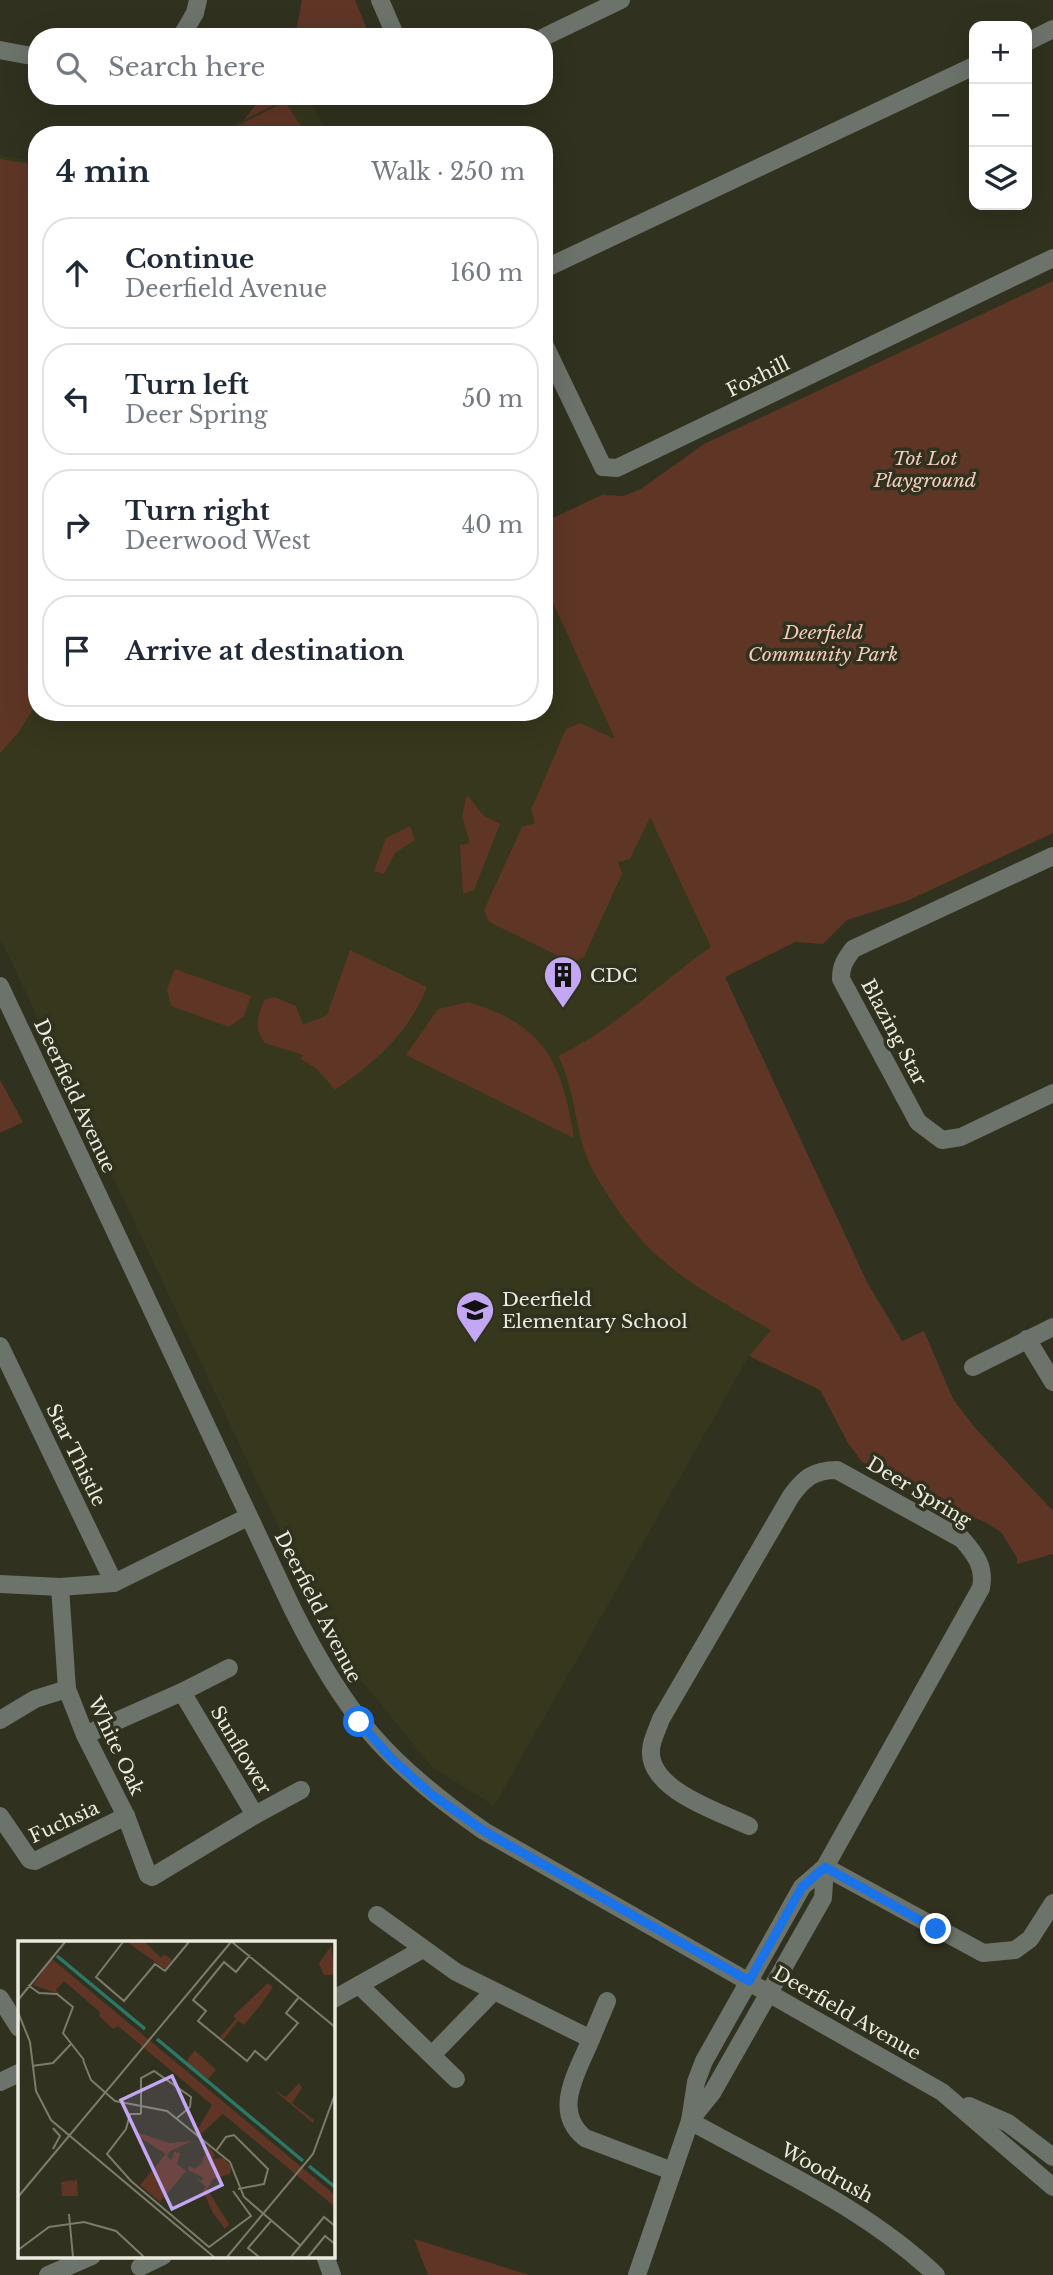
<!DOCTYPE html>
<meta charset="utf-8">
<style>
:root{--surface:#fff;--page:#f6f6f7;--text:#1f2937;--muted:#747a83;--line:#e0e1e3}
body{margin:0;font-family:"Libre Baskerville",serif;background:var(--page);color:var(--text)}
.controls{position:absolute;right:21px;top:21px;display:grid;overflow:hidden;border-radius:14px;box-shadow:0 7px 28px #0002}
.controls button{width:63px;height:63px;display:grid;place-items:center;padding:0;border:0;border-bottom:2px solid var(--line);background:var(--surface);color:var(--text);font:35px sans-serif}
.stop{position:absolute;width:21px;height:21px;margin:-16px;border:5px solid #1a73e8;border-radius:50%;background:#fff}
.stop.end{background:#1a73e8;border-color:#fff;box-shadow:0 2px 7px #0008}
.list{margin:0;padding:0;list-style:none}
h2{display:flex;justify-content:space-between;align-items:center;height:91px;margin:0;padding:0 28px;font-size:30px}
h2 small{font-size:23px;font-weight:400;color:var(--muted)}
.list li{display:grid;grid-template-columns:46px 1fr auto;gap:21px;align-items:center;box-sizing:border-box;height:112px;margin:0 14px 14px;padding:0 14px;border:2px solid var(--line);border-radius:28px}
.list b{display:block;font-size:26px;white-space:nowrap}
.list p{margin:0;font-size:23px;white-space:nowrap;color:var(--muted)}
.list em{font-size:23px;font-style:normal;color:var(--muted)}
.icon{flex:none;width:38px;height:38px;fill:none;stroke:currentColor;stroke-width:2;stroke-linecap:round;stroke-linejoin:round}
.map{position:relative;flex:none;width:1053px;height:2275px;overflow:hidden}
.search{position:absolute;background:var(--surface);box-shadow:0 7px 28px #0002;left:28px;top:28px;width:525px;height:77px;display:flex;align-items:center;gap:18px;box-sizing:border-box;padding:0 24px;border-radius:28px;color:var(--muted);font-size:26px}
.panel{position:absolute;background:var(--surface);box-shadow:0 7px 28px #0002;left:28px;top:126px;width:525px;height:595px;border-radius:28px}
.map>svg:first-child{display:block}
.built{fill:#36371c}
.green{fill:#5f3626}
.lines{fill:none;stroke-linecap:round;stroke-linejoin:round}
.minor{stroke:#6b736b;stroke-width:18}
.route{stroke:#1a73e8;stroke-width:9}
.labels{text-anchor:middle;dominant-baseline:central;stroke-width:7;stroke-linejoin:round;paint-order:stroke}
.street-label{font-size:19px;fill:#ebecdf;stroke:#30311e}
.park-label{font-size:19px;font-style:italic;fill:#f3cbbb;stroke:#30311e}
.poi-label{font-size:19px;fill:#ebecdf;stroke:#30311e;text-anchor:start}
.inset-river{fill:none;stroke:#2b7869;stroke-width:3.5}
.inset-road{fill:none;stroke:#7b7c6b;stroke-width:2}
.view{fill:#c3a7f2;fill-opacity:0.15;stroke:#c3a7f2;stroke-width:3.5}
.inset-edge{fill:none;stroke:#ebecdf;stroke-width:3.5}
</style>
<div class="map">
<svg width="1053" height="2275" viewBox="0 0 1053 2275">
<rect width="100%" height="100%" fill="#30311e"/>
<g class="built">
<polygon points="293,96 308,96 327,135 212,135"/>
<polygon points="0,155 37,162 37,712 544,712 544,583 858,1267 816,1277 749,1356 494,1806 432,1767 337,1651 0,938"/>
</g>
<g class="green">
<polygon points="302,0 355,0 370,37 295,37"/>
<polygon points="262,96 293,96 244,120"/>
<polygon points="285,102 307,135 219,135"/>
<polygon points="0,159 37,165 37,703 18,733 0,753"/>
<path d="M1053,281V833L907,901L847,920L823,944L795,942L725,977L867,1282L902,1341L924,1331L953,1399L976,1429L1053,1511V1554L1017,1564V1558L1001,1532L983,1521L951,1511L862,1462L848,1443L820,1390L749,1356L771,1330C703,1291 655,1268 611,1200C603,1187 593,1173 587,1158C574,1124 575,1088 558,1056C616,1028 659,983 711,947L650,817L630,859L618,862L622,874L584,957L571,962L489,922L484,910L522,827L535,823L531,810L566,729L580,723L615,739L544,583V522L602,495L623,496L641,489L704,444Z"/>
<polygon points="467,795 483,815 500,824 474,890 463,894 460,845 470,843 462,816"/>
<polygon points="410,826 415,840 395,853 384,874 374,871 386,838"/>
<path d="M350,950L427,987C408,1034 376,1062 335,1090L317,1069L301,1059L303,1055L265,1043C253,1028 258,1017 264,1000L275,997L296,1006L303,1025L327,1015Z"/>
<polygon points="175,969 251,996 244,1016 229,1027 171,1006 167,989"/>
<path d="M468,1002C545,1025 562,1062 574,1138L406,1055L438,1009Z"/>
<polygon points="0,1080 23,1122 0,1133"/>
<polygon points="414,2239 529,2275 428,2275"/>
</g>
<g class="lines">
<g class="minor">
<polyline points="380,0 396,37"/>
<polyline points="181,37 195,13 198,0"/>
<polyline points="544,37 621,0"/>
<polyline points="1027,42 1053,29"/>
<polyline points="0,50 37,57"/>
<polyline points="544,269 974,66"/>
<polyline points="544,344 603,467 617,468 1053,258"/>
<path d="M1053,856L853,949C845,960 841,965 841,979L918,1122L942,1140L961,1137L1053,1093"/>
<path d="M0,986L292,1608C345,1714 386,1763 484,1831L942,2092L1053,2187"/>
<polyline points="1027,1339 1053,1382"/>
<polyline points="0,1346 114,1583"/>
<polyline points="973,1367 1053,1327"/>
<polyline points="0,1584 60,1587 114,1583 248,1517"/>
<polyline points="60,1587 67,1689 85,1735 126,1816 148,1875 152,1877 255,1815 182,1692 85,1735"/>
<polyline points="182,1692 229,1668"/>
<polyline points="0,1720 35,1699 67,1689"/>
<polyline points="255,1815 301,1790"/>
<polyline points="0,1816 30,1860 35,1861 126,1816"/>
<polyline points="825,1867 983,1953 1015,1950 1030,1939 1053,1903"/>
<path d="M377,1915L456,1972L591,2039C578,2071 551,2111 585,2138L672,2171"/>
<polyline points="359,1985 456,2079"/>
<polyline points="0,1998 19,2028"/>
<polyline points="332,2000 423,1949"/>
<polyline points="591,2039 607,2001"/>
<polyline points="432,2055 494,1991"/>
<polyline points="0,2082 19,2073"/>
<polyline points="969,2106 1008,2123 1053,2157"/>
<polyline points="692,2118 712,2093 823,1898 825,1867"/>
<path d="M690,2121C774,2168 866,2208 936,2275"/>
<polyline points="325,2256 332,2275"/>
<polyline points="140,2267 163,2256"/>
<polyline points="48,2275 92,2256"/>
<path d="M637,2275L690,2121L696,2082L704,2061L802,1887L825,1867L981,1588C985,1567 976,1555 962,1539L837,1470C814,1470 804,1478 791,1496L661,1719C658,1728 651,1741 651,1750C648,1790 720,1812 749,1826"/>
</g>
</g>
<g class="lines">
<polyline class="route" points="359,1722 392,1759 431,1794 484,1831 749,1981 802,1887 825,1867 936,1929"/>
</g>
<defs>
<g id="building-pin" transform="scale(2.0125)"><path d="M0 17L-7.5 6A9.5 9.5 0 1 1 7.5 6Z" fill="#c3a7f2" stroke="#30311e"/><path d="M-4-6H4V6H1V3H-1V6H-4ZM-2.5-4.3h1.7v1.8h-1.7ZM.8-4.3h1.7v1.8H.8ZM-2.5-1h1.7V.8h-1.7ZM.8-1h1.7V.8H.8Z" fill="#111"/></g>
<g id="school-pin" transform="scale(2.0125)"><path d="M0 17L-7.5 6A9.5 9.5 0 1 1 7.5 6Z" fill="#c3a7f2" stroke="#30311e"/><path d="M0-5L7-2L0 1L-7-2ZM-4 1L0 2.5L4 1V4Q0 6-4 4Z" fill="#111"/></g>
</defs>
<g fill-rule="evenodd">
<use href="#building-pin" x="563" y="975"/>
<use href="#school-pin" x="475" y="1310"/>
</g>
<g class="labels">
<g class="street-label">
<text transform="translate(758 377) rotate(-26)">Foxhill</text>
<text transform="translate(894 1032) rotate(62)">Blazing Star</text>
<text transform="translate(75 1096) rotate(65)">Deerfield Avenue</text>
<text transform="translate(76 1455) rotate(64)">Star Thistle</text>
<text transform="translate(919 1492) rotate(31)">Deer Spring</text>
<text transform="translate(318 1607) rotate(63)">Deerfield Avenue</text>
<text transform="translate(116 1746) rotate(65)">White Oak</text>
<text transform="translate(241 1750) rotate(59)">Sunflower</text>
<text transform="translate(64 1822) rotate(-25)">Fuchsia</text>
<text transform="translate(847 2013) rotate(30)">Deerfield Avenue</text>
<text transform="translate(827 2173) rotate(29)">Woodrush</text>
</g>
<g class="park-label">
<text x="925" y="458">Tot Lot<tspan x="925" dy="22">Playground</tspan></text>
<text x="823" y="632">Deerfield<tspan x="823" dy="22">Community Park</tspan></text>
</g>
<g class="poi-label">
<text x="590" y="975">CDC</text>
<text x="502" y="1299">Deerfield<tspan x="502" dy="22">Elementary School</tspan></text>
</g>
</g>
<g transform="translate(18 1941)">
<rect width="317" height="317" fill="#30311e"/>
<path d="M109,1H127L143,17L146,13L154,19L147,28ZM313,5L317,34H306L301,22ZM34,18L317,254V266L205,173L182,194L178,191L194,164L100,85L95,88L81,75L82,71L46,40L38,49L41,53L15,44ZM250,42L255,46L241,66L226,84L220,80L205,99L202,96L218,78L215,75ZM177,109L198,129L190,138L168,121ZM281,142L284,147L274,162L296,179L295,182L256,149L268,156ZM121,192L151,202L174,200L152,210L149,215L154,219L156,211L162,212L159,223L168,230L142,261L122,244L148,213L118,194ZM190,204L197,214L195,218L205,217L213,225L212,233L195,238L189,248L211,283L207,288L195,272L185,250L188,246L176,235L183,240L186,237L170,229L171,225L177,228L184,222ZM59,239L60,255H44L43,241Z" fill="#5f3626"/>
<path class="inset-river" d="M39,15L127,88M139,98L285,220M291,225L317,246"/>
<path class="inset-road" d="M105,1L78,36L106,60L137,23L147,30L171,1M214,1L317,86M232,14L218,31L206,21L175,59L188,70L180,80L229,120L237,110L248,119L280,82L268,72L281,56M10,44L21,52L39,53L55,66L45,92L66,119M0,59L47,1M0,71L12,101L18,150L33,179L196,316M65,119L73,139L97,160L149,170L212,221L226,256L283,305M14,125L35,122L53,103M123,173H112L108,188L89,213L113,240L191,306L233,275L215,250M123,173V137L136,130L173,156L172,166L159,177M35,208L42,195L35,187M198,210L208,196L216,194L250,228L246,243L220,248M0,256L213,1M51,273L55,316M0,309L31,286L66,281L98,290L126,316M209,316L295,213L317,153M241,316L230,307L253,280M273,316L306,276L317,285M290,316L307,295L317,303"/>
<path class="view" d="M154,135L204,244L154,268L103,159Z"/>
<rect width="317" height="317" class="inset-edge"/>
</g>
</svg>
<div class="controls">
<button>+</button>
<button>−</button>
<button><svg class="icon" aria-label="layers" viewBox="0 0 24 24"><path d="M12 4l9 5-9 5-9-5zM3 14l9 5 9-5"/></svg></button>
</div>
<div class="stop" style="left:359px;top:1722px"></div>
<div class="stop end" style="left:936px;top:1929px"></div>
<div class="search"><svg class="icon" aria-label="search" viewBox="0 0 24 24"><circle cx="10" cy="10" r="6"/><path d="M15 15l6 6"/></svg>Search here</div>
<section class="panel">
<h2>4 min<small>Walk · 250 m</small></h2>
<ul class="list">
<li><svg class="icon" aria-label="ahead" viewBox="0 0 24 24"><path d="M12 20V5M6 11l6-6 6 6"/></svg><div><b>Continue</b><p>Deerfield Avenue</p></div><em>160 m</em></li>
<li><svg class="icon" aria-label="left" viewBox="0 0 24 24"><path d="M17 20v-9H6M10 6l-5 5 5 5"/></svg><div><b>Turn left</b><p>Deer Spring</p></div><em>50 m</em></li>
<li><svg class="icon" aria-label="right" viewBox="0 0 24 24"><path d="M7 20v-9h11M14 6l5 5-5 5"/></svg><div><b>Turn right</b><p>Deerwood West</p></div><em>40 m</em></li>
<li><svg class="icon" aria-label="arrive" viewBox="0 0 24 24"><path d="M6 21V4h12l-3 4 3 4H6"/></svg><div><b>Arrive at destination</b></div></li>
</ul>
</section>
</div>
